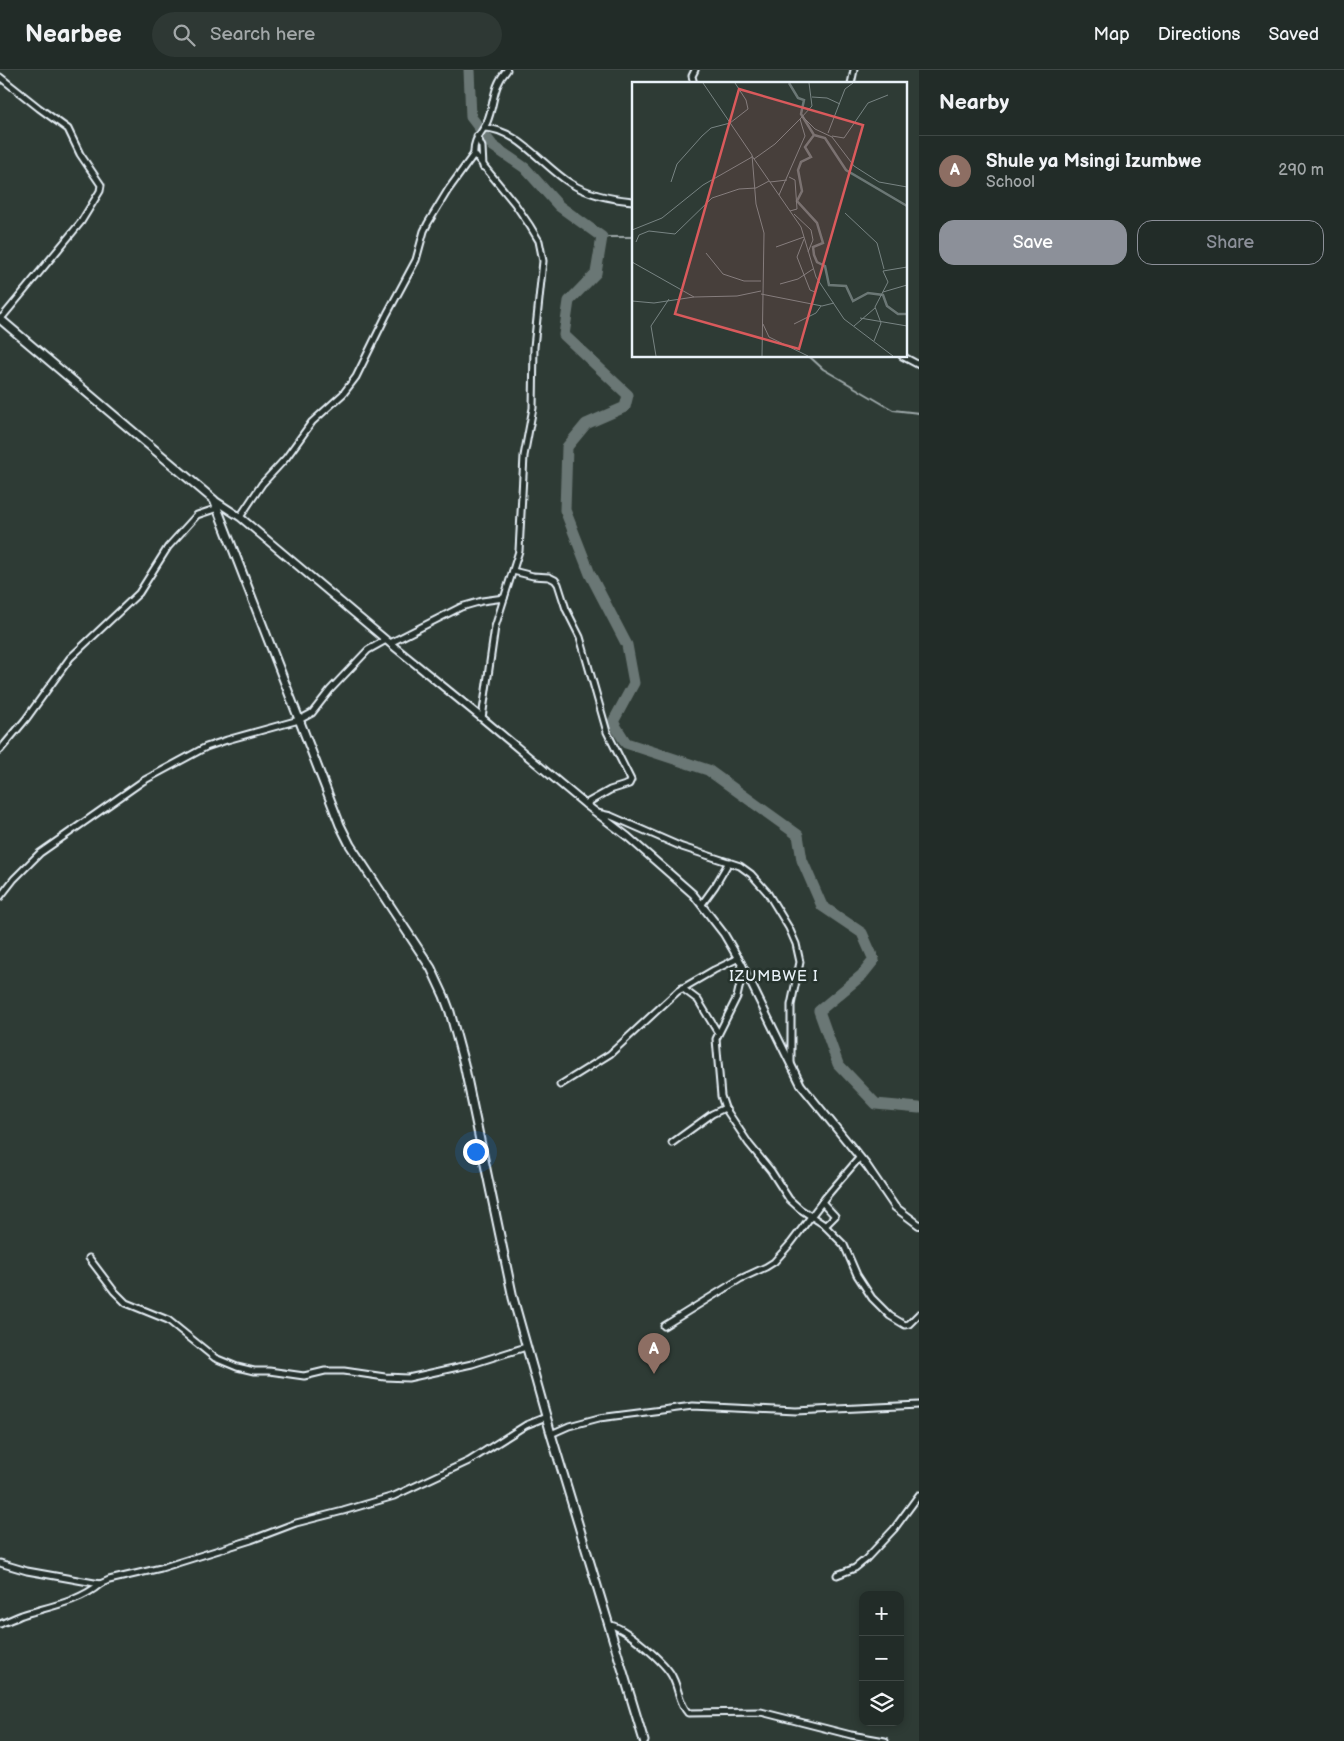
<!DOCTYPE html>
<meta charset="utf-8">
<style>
:root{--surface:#222c28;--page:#2e3834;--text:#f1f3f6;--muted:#a2a7a8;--line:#3f4845;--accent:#8c9099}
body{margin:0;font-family:"Balsamiq Sans",sans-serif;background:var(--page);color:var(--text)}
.controls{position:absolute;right:15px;bottom:15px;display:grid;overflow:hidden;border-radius:10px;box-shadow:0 2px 8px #0003}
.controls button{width:45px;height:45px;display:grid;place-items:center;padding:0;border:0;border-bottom:1px solid var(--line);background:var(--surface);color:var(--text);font:25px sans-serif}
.you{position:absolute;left:475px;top:1081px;width:18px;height:18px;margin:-12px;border:4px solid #fff;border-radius:50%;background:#1a73e8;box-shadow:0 0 0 8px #1a73e833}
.badge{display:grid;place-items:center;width:32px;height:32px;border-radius:50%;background:var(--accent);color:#fff;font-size:16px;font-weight:700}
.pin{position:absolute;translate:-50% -41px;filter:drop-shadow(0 1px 2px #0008)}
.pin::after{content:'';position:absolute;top:26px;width:18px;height:15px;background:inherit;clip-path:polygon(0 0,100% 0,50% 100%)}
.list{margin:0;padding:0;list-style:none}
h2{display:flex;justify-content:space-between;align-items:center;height:65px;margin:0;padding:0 20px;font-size:21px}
h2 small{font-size:16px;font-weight:400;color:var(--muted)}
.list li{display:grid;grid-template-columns:32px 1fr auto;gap:15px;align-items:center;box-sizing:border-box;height:70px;padding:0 20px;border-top:1px solid var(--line)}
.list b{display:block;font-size:19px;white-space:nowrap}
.list p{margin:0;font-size:16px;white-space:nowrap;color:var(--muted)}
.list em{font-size:16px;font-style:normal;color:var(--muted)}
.actions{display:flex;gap:10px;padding:15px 20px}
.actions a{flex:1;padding:11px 0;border:1px solid var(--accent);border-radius:15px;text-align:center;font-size:18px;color:var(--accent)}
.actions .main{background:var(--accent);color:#fff}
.icon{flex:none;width:28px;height:28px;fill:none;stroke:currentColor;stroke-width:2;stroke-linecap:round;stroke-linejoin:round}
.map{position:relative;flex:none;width:919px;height:1671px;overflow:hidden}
header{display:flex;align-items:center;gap:30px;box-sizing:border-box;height:70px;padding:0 25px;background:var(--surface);border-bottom:1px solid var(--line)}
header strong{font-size:24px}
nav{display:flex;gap:28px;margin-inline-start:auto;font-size:18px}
.search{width:350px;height:45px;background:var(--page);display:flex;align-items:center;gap:12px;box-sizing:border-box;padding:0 18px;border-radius:28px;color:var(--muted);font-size:19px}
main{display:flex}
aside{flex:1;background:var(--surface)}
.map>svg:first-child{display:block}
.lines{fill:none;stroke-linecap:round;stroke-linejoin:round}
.stream{stroke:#9da8a9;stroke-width:2}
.river{stroke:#6b7775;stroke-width:11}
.minor-casing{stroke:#e8f1f8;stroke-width:9}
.tertiary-casing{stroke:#e8f1f8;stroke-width:10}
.secondary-casing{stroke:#e8f1f8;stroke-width:11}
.minor{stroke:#26332d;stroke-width:5}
.tertiary{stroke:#26332d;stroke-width:6}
.secondary{stroke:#26332d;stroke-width:7}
.labels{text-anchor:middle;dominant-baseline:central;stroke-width:5;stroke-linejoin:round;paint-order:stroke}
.quarter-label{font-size:15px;letter-spacing:1px;fill:#e8f1f8;stroke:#26332d}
.inset-river{fill:none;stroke:#6b7775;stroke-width:2.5}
.inset-road{fill:none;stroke:#788483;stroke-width:1}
.view{fill:#da5a5c;fill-opacity:0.15;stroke:#da5a5c;stroke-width:2.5}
.inset-edge{fill:none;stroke:#e8f1f8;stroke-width:2.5}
</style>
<header>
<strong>Nearbee</strong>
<div class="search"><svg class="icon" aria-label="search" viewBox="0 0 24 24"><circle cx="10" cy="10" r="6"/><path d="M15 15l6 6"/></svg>Search here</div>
<nav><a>Map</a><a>Directions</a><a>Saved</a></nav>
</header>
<main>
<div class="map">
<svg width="919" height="1671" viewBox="0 0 919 1671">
<rect width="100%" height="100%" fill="#2e3b35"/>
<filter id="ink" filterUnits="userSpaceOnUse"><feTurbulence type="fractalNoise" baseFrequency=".02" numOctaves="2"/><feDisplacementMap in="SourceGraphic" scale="10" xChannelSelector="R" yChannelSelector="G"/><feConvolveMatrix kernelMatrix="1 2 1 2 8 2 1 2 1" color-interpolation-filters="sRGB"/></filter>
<g filter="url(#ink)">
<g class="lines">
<g class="stream">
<polyline points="602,167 633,167"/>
<polyline points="809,286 823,299 893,340 919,343"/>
</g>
<polyline class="river" points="469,0 471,47 493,76 525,98 559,136 602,167 596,203 569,231 564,265 628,325 625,337 586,354 567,377 565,440 590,504 627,575 634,613 613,652 626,673 708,700 798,765 802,790 822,836 862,863 874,890 862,905 819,941 838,994 876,1034 919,1038"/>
<g class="minor-casing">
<g id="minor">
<polyline points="0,7 39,38 68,59 80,84 101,115 100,121 81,152 0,250"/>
<polyline points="694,14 692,6 695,0"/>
<polyline points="851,14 854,0"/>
<path d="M484,58C516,58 544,97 570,113C589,125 610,129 633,131"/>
<polyline points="477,66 482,77 483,97"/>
<polyline points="902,286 919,295"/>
<polyline points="240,447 262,414 286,388 312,352 343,324 356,307 387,244 416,190 424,161 428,153 448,120 474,84"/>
<polyline points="513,501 533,506 549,507 555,510 558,514 566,539 580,567 607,662 631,710 629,714 610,720 585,734"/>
<polyline points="390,573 461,537 482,531 504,528"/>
<path d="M482,648L495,557L519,481L524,386L533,338L534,277L543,191L539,171L530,156L515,134L474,84C473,68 482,64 487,52C495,33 492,17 507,0"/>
<polyline points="0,680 26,649 70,588 139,523 168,477 197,445 218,438"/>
<polyline points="597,743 611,746 682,777 740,796 751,804 767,822 789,858 796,874 800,892 791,935 791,993"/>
<polyline points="0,827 14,809 40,783 143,711 206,677 227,670 299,650 312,643 330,620 368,580 386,570"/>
<polyline points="702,834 715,816 729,792"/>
<polyline points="741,896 740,914 737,927 716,969 721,1026 725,1038 749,1074 771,1101 789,1129 800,1139 823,1154 844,1175 857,1205 872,1228 890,1246 905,1255 909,1254 919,1244"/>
<polyline points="682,918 698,930 718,963"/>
<polyline points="560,1015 610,984 678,921 714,900 739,888"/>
<polyline points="672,1073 712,1044 725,1038"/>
<polyline points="822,1132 835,1146 825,1156"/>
<polyline points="89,1188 114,1221 126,1233 168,1250 215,1288 237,1297 254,1301 269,1301 304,1306 325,1301 344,1301 385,1307 408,1308 472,1294 526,1277"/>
<polyline points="664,1256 740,1209 766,1197 774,1192 791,1173 825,1128 860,1087"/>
<polyline points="551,1364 569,1356 599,1348 693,1336 796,1341 919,1335"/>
<polyline points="0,1493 27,1501 100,1514 109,1510 161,1498 251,1470 296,1453 343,1441 394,1426 469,1391 526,1355 546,1347"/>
<polyline points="837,1505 855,1498 866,1489 894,1459 919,1425"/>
<path d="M0,1554C7,1551 15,1548 22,1545C47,1537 79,1532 100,1514"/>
<path d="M609,1555C623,1555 667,1594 673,1608C679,1620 679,1633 688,1643L761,1642L851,1665L885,1671"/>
</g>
</g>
<g class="tertiary-casing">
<polyline id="tertiary" points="214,430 240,447 386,570 482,648 585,734 628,767 693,824 724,864 741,893 801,1015 867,1096 895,1137 919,1155"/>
</g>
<g class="secondary-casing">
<polyline id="secondary" points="0,249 214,430 340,755 350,775 431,898 444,926 450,942 464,994 513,1228 551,1364 644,1671"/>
</g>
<use href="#minor" class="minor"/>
<use href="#tertiary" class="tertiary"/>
<use href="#secondary" class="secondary"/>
</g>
</g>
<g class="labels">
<g class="quarter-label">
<text x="774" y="906">IZUMBWE I</text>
</g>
</g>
<g transform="translate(632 12)">
<rect width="275" height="275" fill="#2e3b35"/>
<path class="inset-river" d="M157,1L166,16L172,18L169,32L182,53L173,65L179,75L169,80L166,88L170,109L165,119L185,141L191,161L181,165L182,173L185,180L193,184L197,203L214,204L221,219L236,211L251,213L255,224L266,232H275M182,53L193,56L214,88L275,124"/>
<path class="inset-road" d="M71,1L120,73L124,122L132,151L130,274M180,15L195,16L208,22M170,34L183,47L200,55L222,84L247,100L275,105M196,51L213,7L221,1M200,54L212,56L236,21L256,13M120,74L169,145L184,195L212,237L261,274M122,77L143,62L168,37M157,95L163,98L165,127L158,129M39,100L45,82L70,54L79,46L98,41L116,27L114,18L103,1M138,100L155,98M147,113L173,54L168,37L180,24L177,1M213,131L245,161L252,187M162,132L179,148L181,158L176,170M0,148L30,136L71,103L120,75M172,157L165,175L178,208L183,210M4,160L7,153L17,149L43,152L80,116L107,107L124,106L137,99M144,165L172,155M74,171L91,192L112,199H129M0,180L62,215L105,214L129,209M148,202L166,197L181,187M251,210L275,203M129,212L190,224L202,221M0,219L22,221L62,215M228,236L275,244M131,242L137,255L176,274M162,242L184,231L189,224M222,244L243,226M242,259L249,241L243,225L256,200L251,189L275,185M24,274L19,244L37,217"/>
<path class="view" d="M107,7L231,43L167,267L43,232Z"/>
<rect width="275" height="275" class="inset-edge"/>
</g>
</svg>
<div class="controls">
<button>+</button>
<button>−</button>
<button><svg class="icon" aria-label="layers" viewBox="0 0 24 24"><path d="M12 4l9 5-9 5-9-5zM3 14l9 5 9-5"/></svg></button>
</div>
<div class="you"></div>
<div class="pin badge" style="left:654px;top:1304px;background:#8d6e63">A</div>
</div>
<aside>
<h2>Nearby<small></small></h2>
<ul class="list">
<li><span class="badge" style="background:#8d6e63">A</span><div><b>Shule ya Msingi Izumbwe</b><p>School</p></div><em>290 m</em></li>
</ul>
<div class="actions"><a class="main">Save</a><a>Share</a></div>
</aside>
</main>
